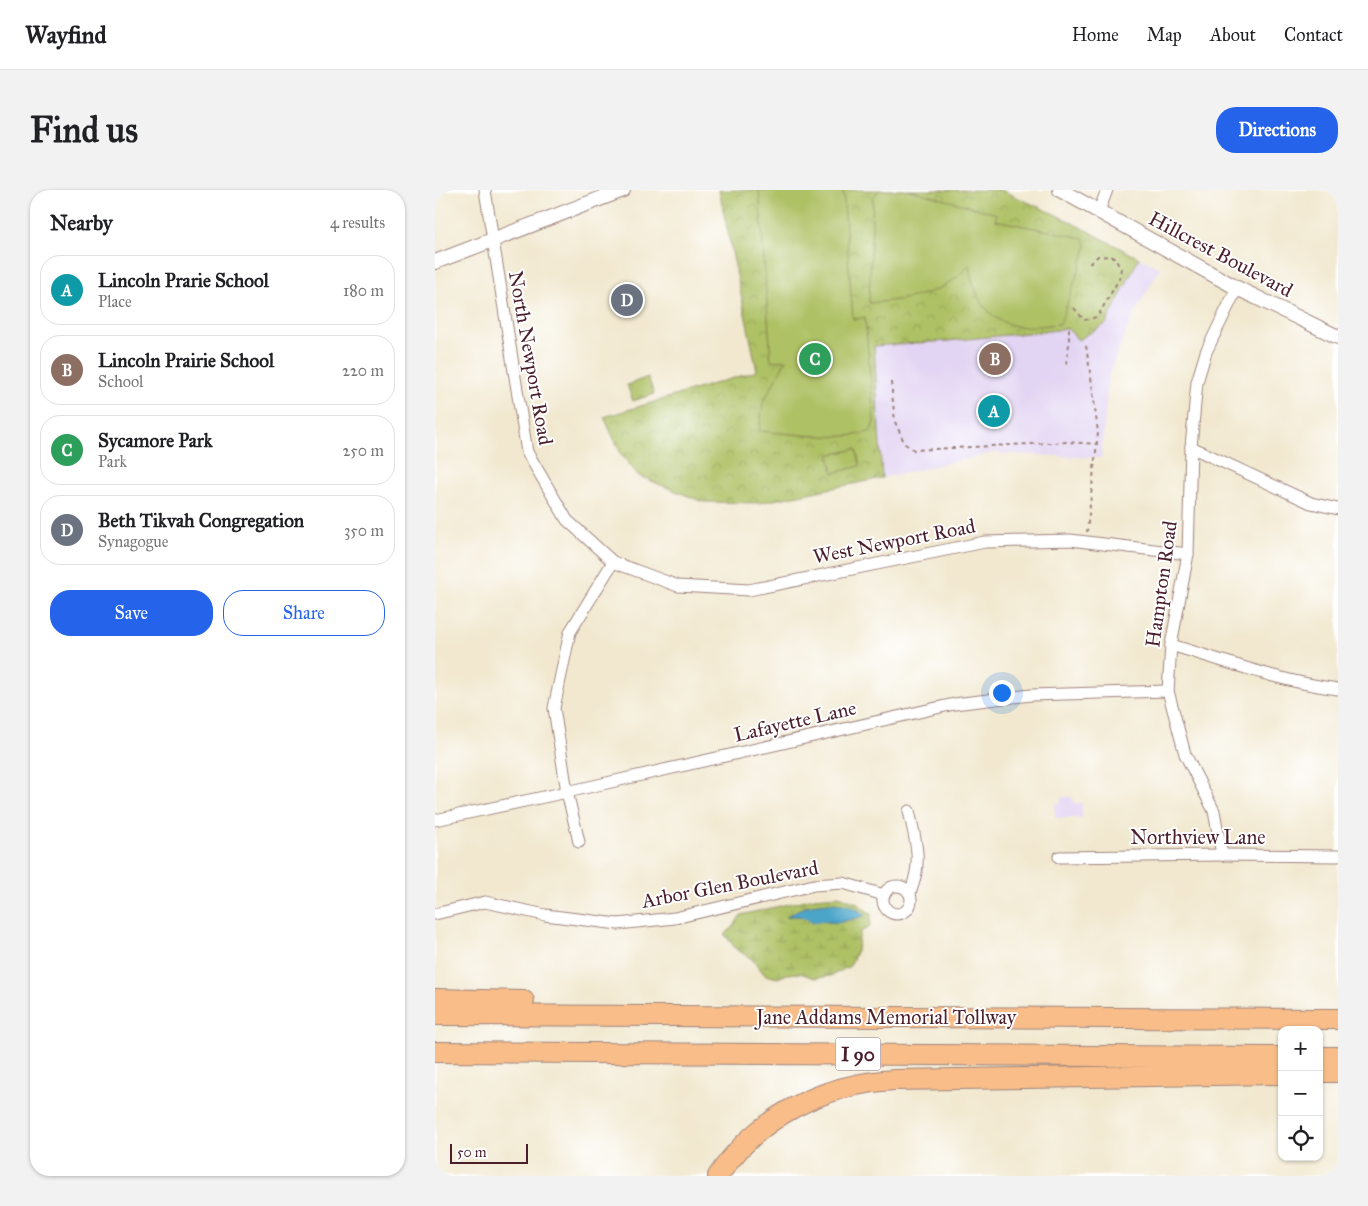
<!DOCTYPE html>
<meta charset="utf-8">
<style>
:root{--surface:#fff;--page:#f2f2f2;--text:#202124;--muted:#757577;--line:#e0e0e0;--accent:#2563eb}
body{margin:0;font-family:"IM FELL Great Primer",serif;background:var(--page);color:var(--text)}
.controls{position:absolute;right:15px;bottom:15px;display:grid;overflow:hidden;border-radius:10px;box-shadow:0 1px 4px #0004}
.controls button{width:45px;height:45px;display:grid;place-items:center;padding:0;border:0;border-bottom:1px solid var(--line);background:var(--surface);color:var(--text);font:25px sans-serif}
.scale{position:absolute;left:15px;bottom:12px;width:78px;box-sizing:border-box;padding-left:5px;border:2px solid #4a1f2b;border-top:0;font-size:14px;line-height:18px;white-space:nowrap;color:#4a1f2b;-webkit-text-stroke:4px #fff;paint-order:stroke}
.you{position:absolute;left:566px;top:502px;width:18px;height:18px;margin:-12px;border:4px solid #fff;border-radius:50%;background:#1a73e8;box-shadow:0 0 0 8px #1a73e833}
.badge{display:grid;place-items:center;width:32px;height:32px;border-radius:50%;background:var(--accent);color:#fff;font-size:16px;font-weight:700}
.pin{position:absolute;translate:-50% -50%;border:2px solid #fff;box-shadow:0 1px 5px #0006}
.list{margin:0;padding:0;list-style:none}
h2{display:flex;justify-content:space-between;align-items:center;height:65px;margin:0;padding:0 20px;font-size:21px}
h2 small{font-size:16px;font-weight:400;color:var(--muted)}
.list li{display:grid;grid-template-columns:32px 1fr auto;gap:15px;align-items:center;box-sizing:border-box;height:70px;margin:0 10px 10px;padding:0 10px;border:1px solid var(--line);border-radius:20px}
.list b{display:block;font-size:19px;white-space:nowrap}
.list p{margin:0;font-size:16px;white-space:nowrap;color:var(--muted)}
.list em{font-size:16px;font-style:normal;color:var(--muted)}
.actions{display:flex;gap:10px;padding:15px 20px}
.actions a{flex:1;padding:11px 0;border:1px solid var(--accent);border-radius:20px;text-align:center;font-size:18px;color:var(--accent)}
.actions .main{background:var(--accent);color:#fff}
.icon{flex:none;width:28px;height:28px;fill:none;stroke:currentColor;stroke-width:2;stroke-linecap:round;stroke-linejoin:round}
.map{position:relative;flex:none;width:903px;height:986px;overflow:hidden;border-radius:20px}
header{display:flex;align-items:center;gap:30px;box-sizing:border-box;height:70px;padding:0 25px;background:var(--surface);border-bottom:1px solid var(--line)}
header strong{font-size:24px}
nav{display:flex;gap:28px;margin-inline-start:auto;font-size:18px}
.intro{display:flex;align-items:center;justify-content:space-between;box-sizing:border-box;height:120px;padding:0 30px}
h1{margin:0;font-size:35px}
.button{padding:12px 22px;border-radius:20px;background:var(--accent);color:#fff;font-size:18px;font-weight:700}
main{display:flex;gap:30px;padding:0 30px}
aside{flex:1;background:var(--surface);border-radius:20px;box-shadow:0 1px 4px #0004}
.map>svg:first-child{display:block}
.built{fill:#e2d4f3}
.wetland{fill:url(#wetland-marsh);stroke:#7c7048}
.park{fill:url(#park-crowns);stroke:#7c7048}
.garden{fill:#aec165;stroke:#7c7048}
.water{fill:#4ba5c9;stroke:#4a627a}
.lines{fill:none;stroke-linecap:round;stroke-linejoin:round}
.minor-casing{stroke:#9e847d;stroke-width:13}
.tertiary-casing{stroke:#9e847d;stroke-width:16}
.motorway-casing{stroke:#9e847d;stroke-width:22}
.path{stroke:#9e847d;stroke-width:2;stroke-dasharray:4 4;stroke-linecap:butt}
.minor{stroke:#fff;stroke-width:11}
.tertiary{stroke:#fff;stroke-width:14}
.motorway{stroke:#f8bd89;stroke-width:20}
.labels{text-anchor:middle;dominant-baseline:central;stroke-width:4;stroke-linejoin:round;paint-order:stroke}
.shield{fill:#fff;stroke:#80626b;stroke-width:1}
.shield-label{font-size:19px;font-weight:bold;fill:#4a1f2b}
.street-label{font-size:20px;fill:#4a1f2b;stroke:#fff}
</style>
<header>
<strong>Wayfind</strong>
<nav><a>Home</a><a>Map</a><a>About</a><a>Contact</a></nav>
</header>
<div class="intro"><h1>Find us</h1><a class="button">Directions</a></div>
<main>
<aside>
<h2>Nearby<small>4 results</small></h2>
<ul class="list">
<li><span class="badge" style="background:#0f9aa8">A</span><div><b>Lincoln Prarie School</b><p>Place</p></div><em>180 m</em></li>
<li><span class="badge" style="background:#8d6e63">B</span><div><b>Lincoln Prairie School</b><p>School</p></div><em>220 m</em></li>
<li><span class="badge" style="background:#2e9e5b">C</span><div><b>Sycamore Park</b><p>Park</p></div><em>250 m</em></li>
<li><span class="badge" style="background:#6b7280">D</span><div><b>Beth Tikvah Congregation</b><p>Synagogue</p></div><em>350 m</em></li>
</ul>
<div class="actions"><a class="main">Save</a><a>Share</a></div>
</aside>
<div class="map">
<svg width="903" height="986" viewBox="0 0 903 986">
<defs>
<pattern id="wetland-marsh" width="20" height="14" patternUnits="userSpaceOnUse" patternTransform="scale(1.25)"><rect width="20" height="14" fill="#aec165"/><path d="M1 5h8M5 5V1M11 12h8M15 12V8" fill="none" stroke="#97a558"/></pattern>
<pattern id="park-crowns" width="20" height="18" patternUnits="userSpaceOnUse" patternTransform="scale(1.25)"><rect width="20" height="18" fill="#aec165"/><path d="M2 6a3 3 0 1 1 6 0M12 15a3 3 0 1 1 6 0" fill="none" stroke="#97a558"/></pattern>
</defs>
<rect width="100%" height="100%" fill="#fff"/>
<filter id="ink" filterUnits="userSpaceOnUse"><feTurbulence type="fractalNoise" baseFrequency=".02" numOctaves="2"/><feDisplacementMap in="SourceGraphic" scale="10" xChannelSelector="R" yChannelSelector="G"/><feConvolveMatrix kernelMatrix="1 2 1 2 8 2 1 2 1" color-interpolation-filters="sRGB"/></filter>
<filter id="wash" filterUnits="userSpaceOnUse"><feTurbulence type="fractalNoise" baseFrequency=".0096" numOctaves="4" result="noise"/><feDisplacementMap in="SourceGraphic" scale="20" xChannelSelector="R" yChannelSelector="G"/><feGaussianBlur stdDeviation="1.12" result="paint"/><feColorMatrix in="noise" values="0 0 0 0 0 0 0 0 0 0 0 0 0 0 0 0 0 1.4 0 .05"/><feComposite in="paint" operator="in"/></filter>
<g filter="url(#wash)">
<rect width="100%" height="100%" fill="#f1e8cf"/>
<g class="built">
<polygon points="704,68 725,78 697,128 674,183 666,268 557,263 447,288 439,156 502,152 671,134"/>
<polygon points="626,607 637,607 638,613 647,613 647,628 620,628 620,613 626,613"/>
</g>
<polygon class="wetland" points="404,706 422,713 436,724 435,737 425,742 422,760 415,776 396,786 380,788 365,783 352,784 343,788 330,785 317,769 301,759 290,745 300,734 306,725 379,708"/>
<g class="park">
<polygon points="284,0 566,0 628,28 704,68 671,134 643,150 633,139 513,151 439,156 447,288 324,313 268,312 204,286 187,266 169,227 322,181"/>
<polygon points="213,187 219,204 198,211 192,195"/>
</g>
<g class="garden">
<path d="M324,0H408L418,130L430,127L439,232L436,241C409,252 354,243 324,241L328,213L351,170L336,171Z"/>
<path d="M444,0H475L562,24L560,30L648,48L651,55L650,62L625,134C611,135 595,138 581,136C550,130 538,103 534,75C511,105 469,110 434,113L438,7Z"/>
<polygon points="421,259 425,276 398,283 394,265"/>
</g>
<path class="water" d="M397,713C411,714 421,716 430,726L402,733L387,731L378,733C368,726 363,725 351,727C369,715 376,714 397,713Z"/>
</g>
<g filter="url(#ink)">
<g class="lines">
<g class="minor-casing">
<g id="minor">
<polyline points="50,0 92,262 132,330 178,372 243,396 314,400 550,352 635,350 753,364"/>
<polyline points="664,21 672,0"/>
<polyline points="756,257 876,313 903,319"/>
<path d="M736,455C790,471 846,492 903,499"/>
<path d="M474,621C481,653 488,671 475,703"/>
<polyline points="0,630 132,602 519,514 596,505 733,501"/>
<polyline points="144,652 132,602 119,518 135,442 178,372"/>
<polyline points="787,665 779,621 750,564 733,501 736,455 753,364 756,257 762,192 771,162 802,98"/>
<polyline points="624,667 787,665 903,666"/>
<circle cx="462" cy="710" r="14"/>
<polyline points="0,724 50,712 110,725 183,734 240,728 379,695 408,693 449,705"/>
</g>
</g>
<g class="tertiary-casing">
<g id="tertiary">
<polyline points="625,0 802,98 903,147"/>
<polyline points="0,72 188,0"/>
</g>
</g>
<g class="motorway-casing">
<g id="motorway">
<polyline points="0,809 89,811"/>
<polyline points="0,825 903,829"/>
<polyline points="0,862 847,867"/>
<polyline points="884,867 903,867"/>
<polyline points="884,882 903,882"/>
<path d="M283,986C323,926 389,894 459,890L847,884"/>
</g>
</g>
<g class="path">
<polyline points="639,118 649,130 656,129 663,126 684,89 686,79 679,67 663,66 654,74"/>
<polyline points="651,156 657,194 663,243 652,342"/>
<polyline points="631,174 634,155 634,134"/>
<polyline points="456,192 460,232 470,254 479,260 633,252 662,254"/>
</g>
<use href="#minor" class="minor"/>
<use href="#tertiary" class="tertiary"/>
<use href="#motorway" class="motorway"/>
</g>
</g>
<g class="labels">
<rect class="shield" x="400.5" y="847.5" width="45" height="33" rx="4"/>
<g class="shield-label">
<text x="423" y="864">I 90</text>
</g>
<g class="street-label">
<text transform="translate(786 64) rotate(28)">Hillcrest Boulevard</text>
<text transform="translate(96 168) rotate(80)">North Newport Road</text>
<text transform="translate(459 351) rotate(-11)">West Newport Road</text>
<text transform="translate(726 394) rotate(-82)">Hampton Road</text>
<text transform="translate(360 531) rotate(-13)">Lafayette Lane</text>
<text x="763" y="647">Northview Lane</text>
<text transform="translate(295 694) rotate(-11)">Arbor Glen Boulevard</text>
<text x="451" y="827">Jane Addams Memorial Tollway</text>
</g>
</g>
</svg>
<div class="controls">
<button>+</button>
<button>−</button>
<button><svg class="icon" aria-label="locate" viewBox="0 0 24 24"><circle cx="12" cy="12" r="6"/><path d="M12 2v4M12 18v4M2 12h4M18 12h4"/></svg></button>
</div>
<div class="scale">50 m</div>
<div class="you"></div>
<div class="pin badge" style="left:559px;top:221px;background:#0f9aa8">A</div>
<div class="pin badge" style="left:560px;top:169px;background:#8d6e63">B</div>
<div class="pin badge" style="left:380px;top:169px;background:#2e9e5b">C</div>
<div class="pin badge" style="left:192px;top:110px;background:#6b7280">D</div>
</div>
</main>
